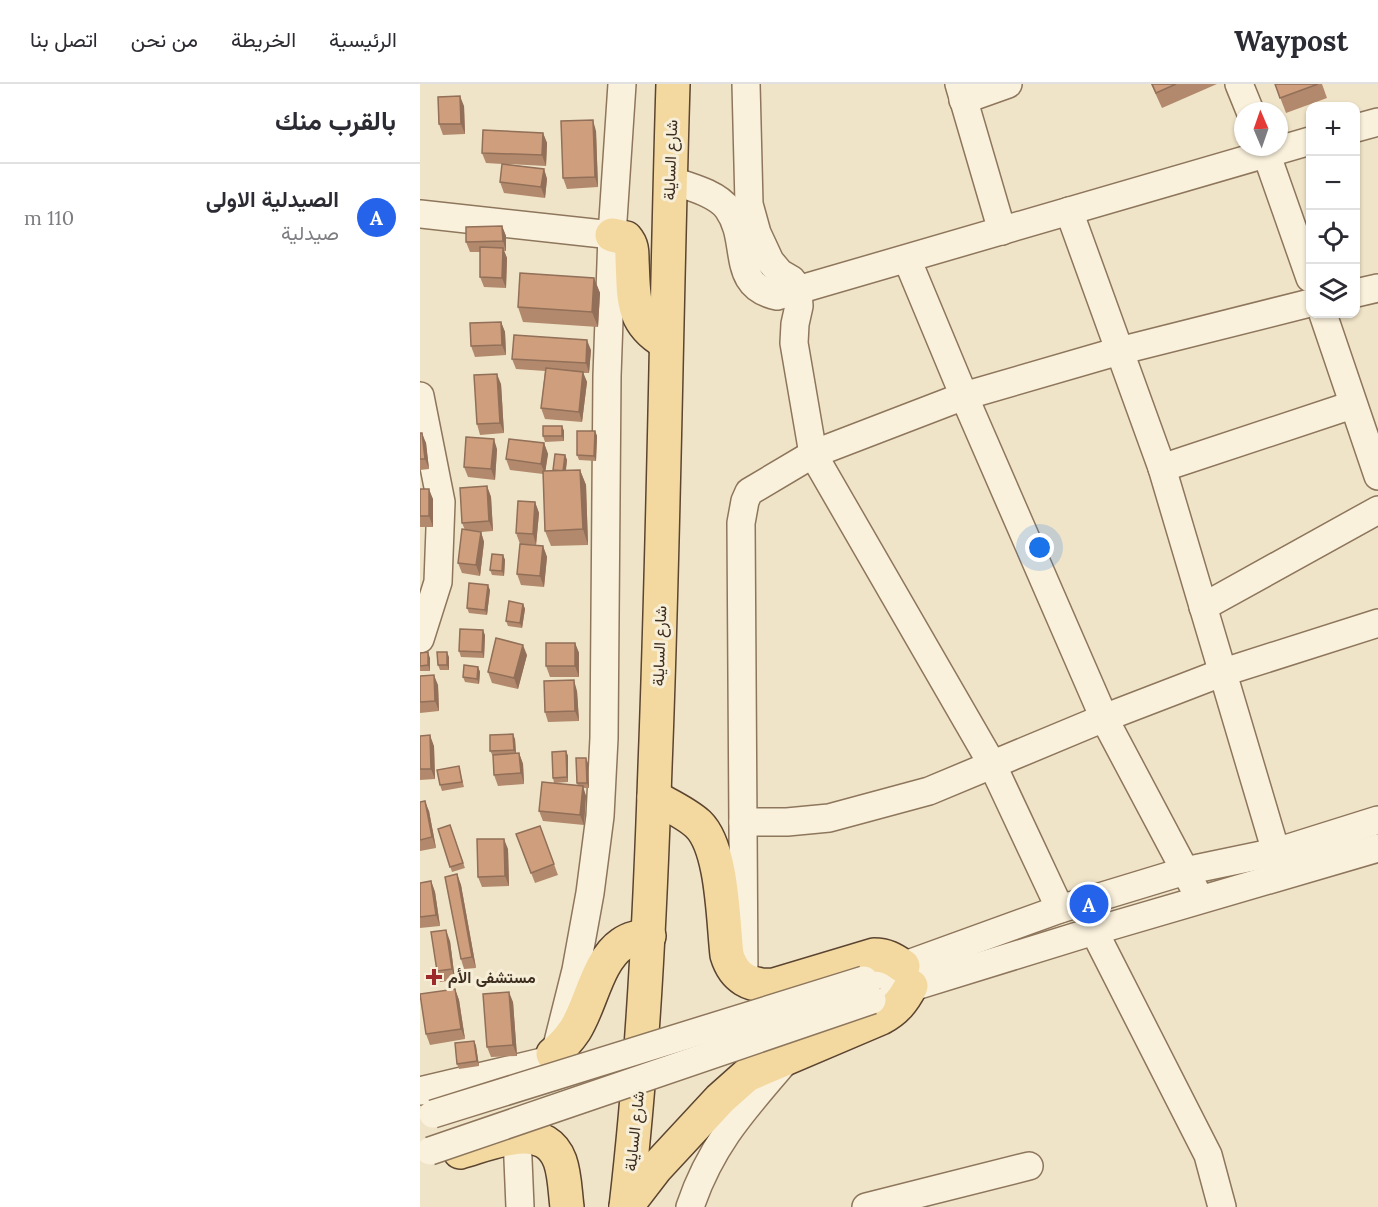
<!DOCTYPE html>
<html lang="ar">
<meta charset="utf-8">
<style>
:root{--surface:#fff;--page:#f7f7f7;--text:#2b2b33;--muted:#7c7c81;--line:#e1e1e2;--accent:#2563eb}
body{margin:0;font-family:Lora,Vazirmatn,serif;background:var(--page);color:var(--text);direction:rtl}
.controls{position:absolute;right:18px;top:18px;display:grid;overflow:hidden;border-radius:12px;box-shadow:0 2px 4px #0004}
.controls button{width:54px;height:54px;display:grid;place-items:center;padding:0;border:0;border-bottom:2px solid var(--line);background:var(--surface);color:var(--text);font:30px sans-serif}
.compass{position:absolute;left:814px;top:18px;width:54px;height:54px;border-radius:50%;background:var(--surface);box-shadow:0 2px 4px #0004;rotate:358deg}
.you{position:absolute;left:620px;top:464px;width:21px;height:21px;margin:-15px;border:4px solid #fff;border-radius:50%;background:#1a73e8;box-shadow:0 0 0 9px #1a73e833}
.badge{display:grid;place-items:center;width:39px;height:39px;border-radius:50%;background:var(--accent);color:#fff;font-size:20px;font-weight:700}
.pin{position:absolute;translate:-50% -50%;border:3px solid #fff;box-shadow:0 2px 6px #0006}
.list{margin:0;padding:0;list-style:none}
h2{display:flex;justify-content:space-between;align-items:center;height:78px;margin:0;padding:0 24px;font-size:26px}
h2 small{font-size:20px;font-weight:400;color:var(--muted)}
.list li{display:grid;grid-template-columns:39px 1fr auto;gap:18px;align-items:center;box-sizing:border-box;height:108px;padding:0 24px;border-top:2px solid var(--line)}
.list b{display:block;font-size:22px;white-space:nowrap}
.list p{margin:0;font-size:20px;white-space:nowrap;color:var(--muted)}
.list em{font-size:20px;font-style:normal;color:var(--muted)}
.icon{flex:none;width:33px;height:33px;fill:none;stroke:currentColor;stroke-width:2;stroke-linecap:round;stroke-linejoin:round}
.map{position:relative;flex:none;width:958px;height:1123px;overflow:hidden;direction:ltr}
header{display:flex;align-items:center;gap:36px;box-sizing:border-box;height:84px;padding:0 30px;background:var(--surface);border-bottom:2px solid var(--line)}
header strong{font-size:28px}
nav{display:flex;gap:33px;margin-inline-start:auto;font-size:21px}
main{display:flex}
aside{flex:1;background:var(--surface)}
.map>svg:first-child{display:block}
.lines{fill:none;stroke-linecap:round;stroke-linejoin:round}
.minor-casing{stroke:#8d765c;stroke-width:30}
.major-casing{stroke:#5b4430;stroke-width:36}
.minor{stroke:#faf1dc;stroke-width:27}
.major{stroke:#f3d9a0;stroke-width:33}
.minor-bridge-casing{stroke:#8d765c;stroke-width:30;stroke-linecap:butt}
.minor-bridge{stroke:#faf1dc;stroke-width:27}
.wall{fill:#b2896c}
.shaded-wall{fill:#916f58}
.building{fill:#cf9f7d;stroke:#916f58;stroke-width:1.5}
.poi-dot{fill:#9e2a2b;stroke:#f7eed8;stroke-width:2}
.labels{text-anchor:middle;dominant-baseline:central;stroke-width:6;stroke-linejoin:round;paint-order:stroke}
.street-label{font-size:16px;fill:#3d2e20;stroke:#f7eed8}
.poi-label{font-size:16px;font-weight:bold;fill:#3d2e20;stroke:#f7eed8;text-anchor:start}
</style>
<header>
<strong>Waypost</strong>
<nav><a>الرئيسية</a><a>الخريطة</a><a>من نحن</a><a>اتصل بنا</a></nav>
</header>
<main>
<div class="map">
<svg width="958" height="1123" viewBox="0 0 958 1123">
<rect width="100%" height="100%" fill="#f0e4c8"/>
<g class="lines">
<g class="minor-casing">
<g id="minor">
<polyline points="326,0 329,120 337,149 350,177 360,189 372,196 378,207 379,222 375,240 374,259 393,370 572,680 640,825"/>
<polyline points="539,0 582,147"/>
<polyline points="819,0 830,27"/>
<polyline points="543,16 588,0"/>
<polyline points="936,44 958,38"/>
<polyline points="844,63 890,194"/>
<path d="M250,96C267,102 297,109 308,125C331,157 309,202 357,212L890,57"/>
<polyline points="649,127 742,384 856,768"/>
<polyline points="0,130 192,151"/>
<polyline points="487,175 544,312 684,634 780,815"/>
<polyline points="936,209 958,204"/>
<polyline points="903,230 958,392"/>
<polyline points="0,312 21,418 18,498 0,555"/>
<polyline points="742,384 932,321"/>
<polyline points="783,523 958,426"/>
<polyline points="323,738 367,738 409,734 509,707 684,634 801,589 958,539"/>
<polyline points="674,847 788,1071 802,1123"/>
<polyline points="444,896 640,825 765,787 856,768 958,736"/>
<polyline points="324,897 321,439 325,417 329,408 393,370 544,312 699,267 890,219"/>
<polyline points="473,909 674,847 958,764"/>
<polyline points="0,1007 122,978 129,974 137,962 156,886 170,809 180,732 184,654 187,292 192,151 202,0"/>
<polyline points="97,1052 100,1123"/>
<path d="M270,1123C291,1060 325,1024 367,975"/>
<polyline points="446,1123 609,1082"/>
</g>
</g>
<g class="major-casing">
<g id="major">
<path d="M192,151L206,154C212,161 212,167 212,176C214,212 210,238 245,258"/>
<path d="M234,713C248,721 266,729 278,740C303,764 303,836 307,871C314,894 330,903 354,901L454,871C466,871 473,875 483,882"/>
<path d="M133,970C142,963 149,955 155,946C171,921 177,877 202,860C210,854 219,853 229,852"/>
<path d="M40,1068C70,1060 124,1034 140,1077C145,1091 145,1108 147,1123"/>
<path d="M206,1123C223,977 230,830 235,683C244,456 246,228 253,0"/>
<path d="M206,1123L236,1084L300,1015L327,991L461,934C476,926 483,917 491,902"/>
</g>
</g>
<use href="#minor" class="minor"/>
<use href="#major" class="major"/>
<g class="minor-bridge-casing">
<g id="minor-bridge">
<polyline points="13,1030 444,896"/>
<polyline points="10,1067 452,916"/>
</g>
</g>
<use href="#minor-bridge" class="minor-bridge"/>
</g>
<g class="wall">
<polygon points="731,0 797,0 742,24"/>
<polygon points="855,0 902,0 907,14 866,29"/>
<polygon points="44,22 45,50 23,51 19,40"/>
<polygon points="176,47 178,103 147,105 143,94"/>
<polygon points="123,49 127,59 126,82 86,80 124,85 127,95 125,114 84,109 80,98 82,80 66,79 62,69"/>
<polygon points="82,142 86,152 86,167 84,167 87,174 86,204 64,203 60,193 60,168 50,168 46,158"/>
<polygon points="174,194 180,209 178,243 103,238 98,223"/>
<polygon points="81,238 85,248 86,271 55,273 51,262"/>
<polygon points="171,266 169,289 163,289 167,298 162,338 125,335 121,324 125,287 96,285 92,275"/>
<polygon points="81,300 84,349 60,351 57,340"/>
<polygon points="142,342 144,347 144,357 125,358 123,352"/>
<polygon points="175,347 177,352 176,377 159,376 157,371"/>
<polygon points="0,349 6,359 9,385 0,386"/>
<polygon points="124,359 128,370 125,387 133,387 133,386 145,371 147,376 146,386 160,386 166,401 168,461 131,462 125,447 123,390 90,386 86,375"/>
<polygon points="77,365 75,396 48,393 44,383"/>
<polygon points="67,402 71,413 73,447 61,448 64,458 60,492 42,489 38,479 45,446 42,439"/>
<polygon points="0,405 13,415 13,443 0,443"/>
<polygon points="115,418 119,429 116,461 100,460 96,449"/>
<polygon points="123,462 127,473 124,503 101,501 97,490"/>
<polygon points="83,471 85,476 84,492 72,491 70,486"/>
<polygon points="70,506 67,531 49,529 47,524"/>
<polygon points="103,520 105,525 102,544 88,542 86,537"/>
<polygon points="65,551 64,574 41,573 39,567"/>
<polygon points="155,559 159,569 159,593 130,593 126,582"/>
<polygon points="0,569 10,574 10,587 0,587"/>
<polygon points="107,571 98,605 72,599 68,588"/>
<polygon points="29,573 29,586 20,586 18,581"/>
<polygon points="58,583 60,588 59,600 45,598 43,593"/>
<polygon points="0,592 18,601 19,627 0,629"/>
<polygon points="157,607 159,637 128,638 125,628"/>
<polygon points="0,652 14,662 15,695 0,696"/>
<polygon points="95,655 96,669 99,669 103,680 104,700 78,702 74,691 73,672 70,667"/>
<polygon points="146,667 148,672 148,698 134,699 133,694"/>
<polygon points="168,679 169,704 163,704 166,712 164,741 123,737 119,727 158,702 157,699"/>
<polygon points="39,682 44,703 22,707 20,701"/>
<polygon points="0,718 9,727 16,764 0,767"/>
<polygon points="30,741 45,784 32,788 18,745"/>
<polygon points="120,742 138,791 115,799 96,750"/>
<polygon points="88,765 89,802 62,803 58,793"/>
<polygon points="37,790 41,801 56,884 44,885 41,875"/>
<polygon points="11,797 15,808 20,842 0,844 0,799"/>
<polygon points="30,857 35,896 20,898 17,887"/>
<polygon points="35,905 39,916 45,955 10,961 6,950"/>
<polygon points="93,918 97,972 71,973 67,963"/>
<polygon points="54,957 56,962 59,982 39,985 37,980"/>
</g>
<g class="shaded-wall">
<polygon points="40,12 44,22 45,50 41,40"/>
<polygon points="173,36 176,47 178,103 175,93"/>
<polygon points="123,49 127,59 126,82 122,71"/>
<polygon points="124,85 127,95 125,114 121,103"/>
<polygon points="82,142 86,152 86,167 83,157"/>
<polygon points="83,164 87,174 86,204 82,194"/>
<polygon points="174,194 180,209 178,243 172,228"/>
<polygon points="81,238 85,248 86,271 82,261"/>
<polygon points="167,256 171,266 169,289 166,279"/>
<polygon points="163,288 167,298 162,338 159,328"/>
<polygon points="77,290 81,300 84,349 80,339"/>
<polygon points="142,342 144,347 144,357 142,352"/>
<polygon points="175,347 177,352 176,377 174,372"/>
<polygon points="2,349 6,359 9,385 5,375"/>
<polygon points="74,355 77,365 75,396 71,385"/>
<polygon points="124,359 128,370 125,390 121,380"/>
<polygon points="145,371 147,376 145,392 143,387"/>
<polygon points="160,386 166,401 168,461 163,445"/>
<polygon points="67,402 71,413 73,447 69,437"/>
<polygon points="9,405 13,415 13,443 9,432"/>
<polygon points="115,418 119,429 116,461 113,450"/>
<polygon points="61,448 64,458 60,492 56,481"/>
<polygon points="123,462 127,473 124,503 120,492"/>
<polygon points="83,471 85,476 84,492 82,487"/>
<polygon points="68,501 70,506 67,531 65,526"/>
<polygon points="103,520 105,525 102,544 100,539"/>
<polygon points="63,546 65,551 64,574 62,568"/>
<polygon points="155,559 159,569 159,593 155,582"/>
<polygon points="103,561 107,571 98,605 94,594"/>
<polygon points="8,568 10,574 10,587 8,581"/>
<polygon points="27,568 29,573 29,586 27,581"/>
<polygon points="58,583 60,588 59,600 57,595"/>
<polygon points="14,591 18,601 19,627 15,617"/>
<polygon points="154,596 157,607 159,637 155,627"/>
<polygon points="93,650 95,655 96,671 94,666"/>
<polygon points="10,651 14,662 15,695 11,685"/>
<polygon points="146,667 148,672 148,698 147,693"/>
<polygon points="99,669 103,680 104,700 101,689"/>
<polygon points="166,674 168,679 169,704 167,699"/>
<polygon points="163,702 166,712 164,741 160,731"/>
<polygon points="5,717 9,727 16,764 12,753"/>
<polygon points="84,755 88,765 89,802 85,792"/>
<polygon points="37,790 41,801 56,884 52,873"/>
<polygon points="11,797 15,808 20,842 16,831"/>
<polygon points="26,846 30,857 35,896 32,885"/>
<polygon points="35,905 39,916 45,955 41,945"/>
<polygon points="89,908 93,918 97,972 93,961"/>
<polygon points="54,957 56,962 59,982 57,977"/>
</g>
<g class="building">
<polygon points="732,0 756,0 736,9"/>
<polygon points="855,0 898,0 860,14"/>
<polygon points="40,12 41,40 19,40 18,13"/>
<polygon points="173,36 175,93 143,94 141,37"/>
<polygon points="63,46 123,49 122,71 62,69"/>
<polygon points="82,80 124,85 121,103 80,98"/>
<polygon points="82,142 83,157 46,158 46,143"/>
<polygon points="60,163 83,164 82,194 60,193"/>
<polygon points="100,189 174,194 172,228 98,223"/>
<polygon points="81,238 82,261 51,262 50,239"/>
<polygon points="94,251 167,256 166,279 92,275"/>
<polygon points="126,284 163,288 159,328 121,324"/>
<polygon points="77,290 80,339 57,340 54,291"/>
<rect x="123" y="342" width="19" height="10"/>
<polygon points="157,347 175,347 174,372 157,371"/>
<polygon points="0,349 2,349 5,375 0,375"/>
<polygon points="46,353 74,355 71,385 44,383"/>
<polygon points="89,355 124,359 121,380 86,375"/>
<polygon points="135,370 145,371 143,387 133,386"/>
<polygon points="160,386 163,445 125,447 123,387"/>
<polygon points="67,402 69,437 42,439 40,404"/>
<rect x="0" y="405" width="9" height="27"/>
<polygon points="98,417 115,418 113,450 96,449"/>
<polygon points="42,445 61,448 56,481 38,479"/>
<polygon points="100,460 123,462 120,492 97,490"/>
<polygon points="72,470 83,471 82,487 70,486"/>
<polygon points="49,499 68,501 65,526 47,524"/>
<polygon points="89,517 103,520 100,539 86,537"/>
<polygon points="40,545 63,546 62,568 39,567"/>
<polygon points="76,554 103,561 94,594 68,588"/>
<rect x="126" y="559" width="29" height="23"/>
<polygon points="8,568 8,581 0,582 0,569"/>
<polygon points="17,568 27,568 27,581 18,581"/>
<polygon points="44,581 58,583 57,595 43,593"/>
<polygon points="14,591 15,617 0,618 0,592"/>
<polygon points="154,596 155,627 125,628 124,597"/>
<polygon points="93,650 94,666 70,667 70,651"/>
<polygon points="10,651 11,685 0,685 0,652"/>
<polygon points="146,667 147,693 133,694 132,668"/>
<polygon points="99,669 101,689 74,691 73,671"/>
<polygon points="156,674 166,674 167,699 157,699"/>
<polygon points="39,682 42,698 20,701 17,686"/>
<polygon points="122,698 163,702 160,731 119,727"/>
<polygon points="5,717 12,753 0,756 0,718"/>
<polygon points="30,741 43,779 30,783 18,745"/>
<polygon points="120,742 134,780 111,789 96,750"/>
<polygon points="57,755 84,755 85,792 58,793"/>
<polygon points="37,790 52,873 41,875 25,793"/>
<polygon points="11,797 16,831 0,833 0,799"/>
<polygon points="26,846 32,885 17,887 11,848"/>
<polygon points="35,905 41,945 6,950 0,910"/>
<polygon points="89,908 93,961 67,963 63,910"/>
<polygon points="54,957 57,977 37,980 35,959"/>
</g>
<path class="poi-dot" d="M11 884h6v6h6v6h-6v6h-6v-6h-6v-6h6z"/>
<g class="labels">
<g class="street-label">
<text transform="translate(250 76) rotate(-88)">شارع السايلة</text>
<text transform="translate(239 562) rotate(-88)">شارع السايلة</text>
<text transform="translate(214 1047) rotate(-84)">شارع السايلة</text>
</g>
<g class="poi-label">
<text x="28" y="893">مستشفى الأم</text>
</g>
</g>
</svg>
<div class="controls">
<button>+</button>
<button>−</button>
<button><svg class="icon" aria-label="locate" viewBox="0 0 24 24"><circle cx="12" cy="12" r="6"/><path d="M12 2v4M12 18v4M2 12h4M18 12h4"/></svg></button>
<button><svg class="icon" aria-label="layers" viewBox="0 0 24 24"><path d="M12 4l9 5-9 5-9-5zM3 14l9 5 9-5"/></svg></button>
</div>
<svg class="compass" viewBox="-18 -18 36 36"><path d="M0-13l5 13h-10z" fill="#e53935"/><path d="M0 13l5-13h-10z" fill="#7c7c81"/></svg>
<div class="you"></div>
<div class="pin badge" style="left:669px;top:820px">A</div>
</div>
<aside>
<h2>بالقرب منك<small></small></h2>
<ul class="list">
<li><span class="badge">A</span><div><b>الصيدلية الاولى</b><p>صيدلية</p></div><em>110 m</em></li>
</ul>
</aside>
</main>
